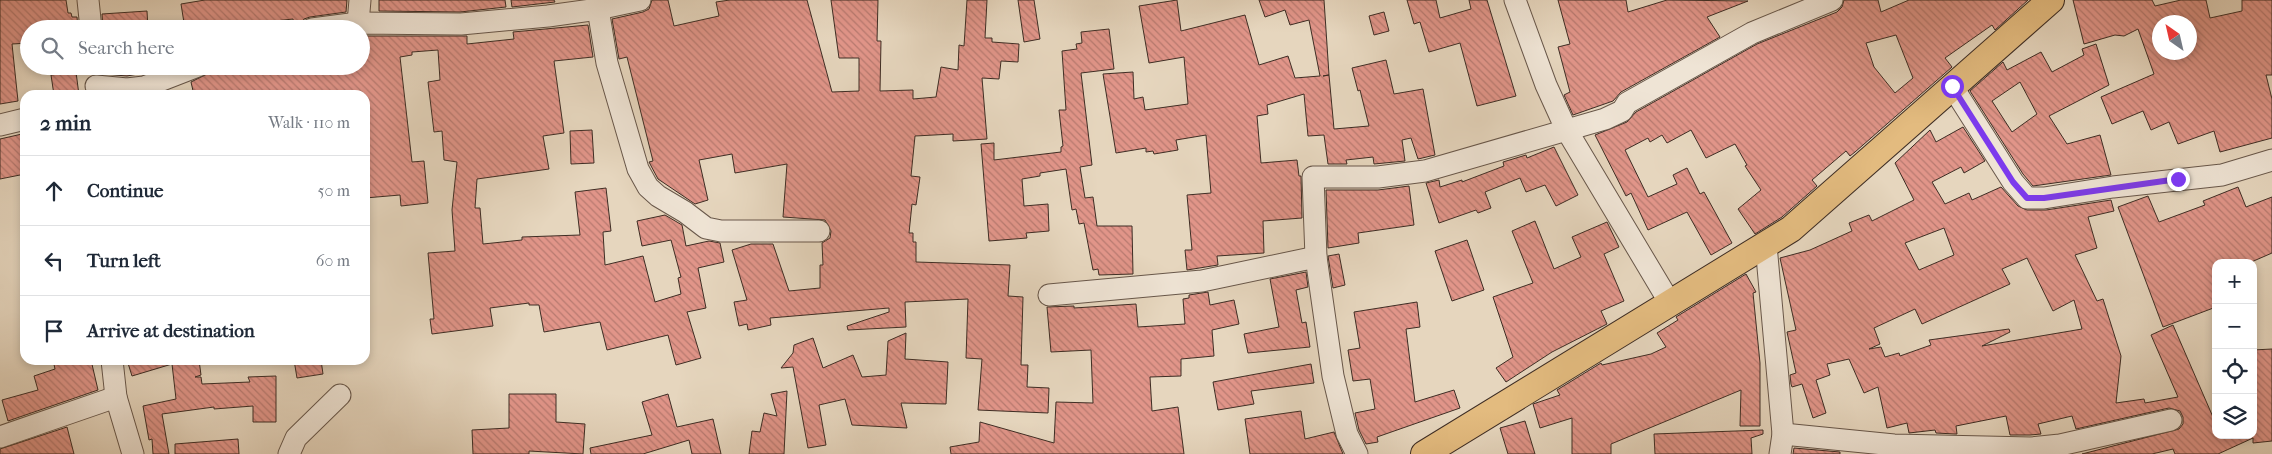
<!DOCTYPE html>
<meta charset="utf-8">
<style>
:root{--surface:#fff;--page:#f2f2f3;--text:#1f2937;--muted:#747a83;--line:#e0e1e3}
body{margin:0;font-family:"IM FELL French Canon",serif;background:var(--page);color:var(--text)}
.controls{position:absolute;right:15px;bottom:15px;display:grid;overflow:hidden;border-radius:10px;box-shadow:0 2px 8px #0003}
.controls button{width:45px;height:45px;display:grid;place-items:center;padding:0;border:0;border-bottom:1px solid var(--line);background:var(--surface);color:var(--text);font:25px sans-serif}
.compass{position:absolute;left:2152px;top:15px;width:45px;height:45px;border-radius:50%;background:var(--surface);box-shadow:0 2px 8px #0003;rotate:326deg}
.stop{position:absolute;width:15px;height:15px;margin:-11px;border:4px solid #7c3aed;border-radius:50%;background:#fff}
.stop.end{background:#7c3aed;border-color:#fff;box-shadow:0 1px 5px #0008}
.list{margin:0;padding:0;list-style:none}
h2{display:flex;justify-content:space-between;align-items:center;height:65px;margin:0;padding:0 20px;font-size:21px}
h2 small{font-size:16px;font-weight:400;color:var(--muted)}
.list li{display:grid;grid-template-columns:32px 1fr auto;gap:15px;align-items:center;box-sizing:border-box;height:70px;padding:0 20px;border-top:1px solid var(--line)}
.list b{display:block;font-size:19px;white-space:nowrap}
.list em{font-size:16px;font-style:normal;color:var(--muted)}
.icon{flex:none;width:28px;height:28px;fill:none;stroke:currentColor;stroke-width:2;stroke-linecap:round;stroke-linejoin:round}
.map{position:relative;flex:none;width:2272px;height:454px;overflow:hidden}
.search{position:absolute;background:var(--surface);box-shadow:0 2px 8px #0003;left:20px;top:20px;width:350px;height:55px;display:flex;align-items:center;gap:12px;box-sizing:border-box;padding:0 18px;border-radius:28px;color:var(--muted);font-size:19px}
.panel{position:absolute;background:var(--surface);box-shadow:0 2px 8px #0003;left:20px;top:90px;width:350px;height:275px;border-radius:15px}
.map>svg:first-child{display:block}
.building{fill:url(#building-back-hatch);stroke:#3e2d24;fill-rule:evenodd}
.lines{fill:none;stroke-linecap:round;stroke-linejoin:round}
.minor-casing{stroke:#68574a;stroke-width:23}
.major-casing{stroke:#3e2d24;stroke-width:28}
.minor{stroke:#efe4d5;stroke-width:21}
.major{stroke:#e3bb7f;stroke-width:26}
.route{stroke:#7c3aed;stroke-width:6}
</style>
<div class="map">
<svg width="2272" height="454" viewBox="0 0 2272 454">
<defs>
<pattern id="building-back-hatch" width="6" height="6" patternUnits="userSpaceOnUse" patternTransform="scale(1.25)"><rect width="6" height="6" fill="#e19589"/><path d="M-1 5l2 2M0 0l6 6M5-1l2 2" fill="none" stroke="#b87a70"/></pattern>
</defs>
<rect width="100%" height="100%" fill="#e6d6be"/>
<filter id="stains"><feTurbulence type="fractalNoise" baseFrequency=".004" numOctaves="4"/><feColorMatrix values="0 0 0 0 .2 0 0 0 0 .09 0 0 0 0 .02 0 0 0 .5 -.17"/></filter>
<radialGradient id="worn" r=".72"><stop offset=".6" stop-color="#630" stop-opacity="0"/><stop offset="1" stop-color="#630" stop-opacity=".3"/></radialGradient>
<g class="building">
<polygon points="0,0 66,0 68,13 71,13 72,17 77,17 78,29 29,29 29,43 12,44 18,101 0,104"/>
<polygon points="205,0 347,0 346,12 310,17 304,19 300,27 294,27 293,19 248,24 248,29 185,29 181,4"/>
<polygon points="379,0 505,0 506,7 460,12 379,11"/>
<polygon points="511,0 554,0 555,2 512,7"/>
<polygon points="652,0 668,0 674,26 719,16 716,2 730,0 807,0 832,92 859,91 859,58 839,58 831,0 878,0 877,41 881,41 880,91 913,90 913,99 936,97 941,67 958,70 959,45 964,46 967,0 987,0 985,38 992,38 992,42 1019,44 1018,62 1001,61 999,79 982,78 987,139 953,141 953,134 915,136 911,176 920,177 916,205 912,204 909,233 913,233 913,242 916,242 916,262 1010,265 1008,296 1023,297 1021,365 1028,365 1027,387 1049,388 1048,413 978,410 982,359 966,358 968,299 905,302 906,327 848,330 847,326 889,312 889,308 770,318 771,325 748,330 747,324 739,326 734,302 747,300 732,250 751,244 773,244 789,291 820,288 820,265 823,265 822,243 830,238 831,231 825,220 783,217 787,164 735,173 732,154 699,160 708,200 695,204 658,179 649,162 653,161 627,57 619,59 612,19 643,12 649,9"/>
<polygon points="1018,0 1034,0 1040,39 1024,42"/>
<polygon points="1177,0 1181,31 1245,15 1259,65 1288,56 1295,78 1320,76 1309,20 1290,25 1285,10 1265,17 1259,0 1324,0 1329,75 1323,76 1329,75 1334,129 1369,126 1360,90 1358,91 1352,68 1386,60 1394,94 1423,89 1435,155 1418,159 1411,138 1402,140 1405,161 1374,164 1373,157 1346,160 1347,164 1328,164 1324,135 1308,136 1304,94 1267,105 1268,114 1257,116 1261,163 1297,160 1299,176 1301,176 1302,218 1263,221 1264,253 1217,256 1218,265 1187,270 1185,250 1192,250 1187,195 1211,193 1206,135 1176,140 1178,150 1154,154 1153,151 1146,152 1146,148 1116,153 1103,74 1133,72 1134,99 1143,97 1145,110 1188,104 1184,57 1149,63 1139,6"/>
<polygon points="1407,0 1436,0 1440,18 1471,9 1469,0 1487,0 1516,96 1477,106 1460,43 1429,52 1420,22 1414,24"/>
<polygon points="1558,0 1626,0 1628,12 1667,0 1748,1 1707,17 1720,37 1621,92 1613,101 1573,115 1564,95 1570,92 1558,47 1570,44"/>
<path d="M1844,0H1878L1881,12L1909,0H2028L1995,30L1992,25L1945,58L1952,67L1855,152L1850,156L1846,151L1812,180L1817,186L1782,217L1755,234L1738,209L1761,190L1745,166L1747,165L1735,144L1706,158L1691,130L1667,143L1662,135L1650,142L1648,138L1625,150L1648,197L1677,184L1673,175L1687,168L1700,194L1704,192L1732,243L1711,255L1687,212L1648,230L1631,193L1626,196L1595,135L1627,122L1636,112L1757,44L1837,12L1842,7ZM1896,35L1913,78L1895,93L1874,67L1866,43Z"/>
<path d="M2073,0H2152L2155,6L2181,0H2206L2210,18L2242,11V0H2272V75H2266L2272,99V138L2220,152L2214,131L2178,144L2169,122L2151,130L2143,111L2112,124L2101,97L2154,74L2138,29L2124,36L2115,35L2084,44ZM2160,22H2190V52H2160Z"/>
<polygon points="147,11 148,29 103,29 102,14"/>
<polygon points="1384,12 1389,31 1374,35 1369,16"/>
<polygon points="588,25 593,57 554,61 564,133 543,136 549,169 477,179 475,208 480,208 483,244 522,240 522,237 580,235 575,192 606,188 611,231 603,232 605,265 643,256 655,302 681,294 678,278 681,277 671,240 642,246 637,221 665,215 682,225 686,246 709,241 720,243 724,262 698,268 706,308 687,312 701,358 676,365 668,335 607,350 600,322 544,332 539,305 529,305 529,303 490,308 493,326 432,334 430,319 434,319 428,253 455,251 452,210 457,162 444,160 442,131 434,132 428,82 440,80 438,50 412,52 412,55 400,57 412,162 424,161 428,203 401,206 400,195 365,198 365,95 194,95 191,82 207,74 210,66 361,66 361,36 467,36 467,44 514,39 513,32"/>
<polygon points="1109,29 1114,69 1081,73 1092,165 1080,167 1085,198 1093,197 1097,226 1132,226 1133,274 1099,275 1098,269 1093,270 1084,223 1079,224 1076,209 1072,210 1066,169 1040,173 1040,176 1022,179 1024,206 1048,204 1049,231 1026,233 1027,238 989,241 981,144 994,143 994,160 1061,152 1061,147 1063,146 1059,110 1066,110 1062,51 1077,49 1076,44 1082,43 1081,32"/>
<path d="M2096,44L2109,85L2049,116L2067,144L2100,135L2111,175L2033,186L2023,174L1970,91L2003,62L2007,70L2041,52L2052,72L2084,55L2082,49ZM2020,82L2037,114L2012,132L1992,101Z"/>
<polygon points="102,66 148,66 149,72 127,76 103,74"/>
<polygon points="76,72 79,95 54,95 51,75"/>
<path d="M1963,127L1985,161L1964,173L1961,167L1932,182L1945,204L1969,193L1972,200L2001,187L2018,206L2027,210H2046L2111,200L2114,211L2088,217L2097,248L2075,255L2097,301L2103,299L2121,356L2116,403L2144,399L2145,403L2178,397L2151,335L2173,325L2216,424V435H2253V350L2272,349V441L2253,443V438L2218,454H2175L2173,449L2152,454H2082L2179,429L2183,424V417L2180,411L2169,408L2076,429L2072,416L2038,424L2041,434L2030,435H2010L2006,416L1956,426L1957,434H1955L1936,433L1935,430L1909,433L1907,423L1887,428L1878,387L1864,393L1849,359L1827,364L1830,375L1816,380L1826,413L1813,418L1802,384L1792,387L1791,384L1790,375L1796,373L1787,332L1796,330L1780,258L1810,250L1852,231L1849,223L1869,215L1872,221L1914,200L1895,163L1930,130L1936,142ZM1944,228L1954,255L1919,270L1905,243ZM2027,258L2053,311L2074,300L2082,329L1982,346L2010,332L2009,329L1929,340L1931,345L1900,356L1899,353L1885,357L1881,347L1869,349L1880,344L1874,328L1915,309L1922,324L2010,284L2002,269Z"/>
<polygon points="592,130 594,163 571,164 570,131"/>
<polygon points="22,134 25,149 25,174 0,179 0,139"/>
<polygon points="1554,147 1578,195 1556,206 1545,185 1526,192 1520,178 1485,192 1491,208 1478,213 1476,210 1439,223 1426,183 1439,180 1440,187 1462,180 1462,182 1504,166 1503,162 1526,155 1527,158"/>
<polygon points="1409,186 1414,225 1358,233 1359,243 1328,248 1326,190 1378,190"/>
<polygon points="2238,187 2246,207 2272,197 2272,253 2249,263 2216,263 2216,307 2163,327 2118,207 2148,196 2159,222 2205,205 2203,201"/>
<polygon points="1535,221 1554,269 1581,257 1572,237 1607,222 1619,247 1604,254 1624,301 1601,311 1607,324 1552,352 1506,382 1496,368 1513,357 1493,297 1533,283 1512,231"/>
<polygon points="1467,240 1484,290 1452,301 1435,251"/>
<polygon points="1339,254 1345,285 1333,288 1328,256"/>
<polygon points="1306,272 1308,287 1296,290 1302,323 1306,322 1310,347 1248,353 1244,334 1279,327 1270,279"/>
<polygon points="1746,274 1756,292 1753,293 1760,363 1760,426 1740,426 1741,390 1611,444 1611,454 1572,454 1572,418 1540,428 1533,404 1560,395 1557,390 1601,363 1602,365 1651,354 1666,347 1657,333 1678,320 1676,317"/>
<polygon points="1208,292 1210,305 1234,300 1239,324 1212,330 1214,356 1181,359 1181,376 1150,377 1152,411 1178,407 1184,454 951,454 950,447 979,442 980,422 1054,443 1056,402 1093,403 1091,350 1051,352 1047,307 1074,306 1074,308 1136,304 1138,327 1185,324 1183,299 1189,298 1189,295"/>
<polygon points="1417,302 1420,327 1406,329 1415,402 1454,390 1460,408 1377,437 1378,442 1366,444 1359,430 1355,413 1375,409 1370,379 1353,381 1348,350 1360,348 1354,312"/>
<polygon points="906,333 905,359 948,362 946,404 901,403 907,428 852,425 845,399 819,405 826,445 808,448 793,367 781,368 793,353 794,345 813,338 823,368 853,355 862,377 886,375 888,341"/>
<polygon points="53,360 91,360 98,390 8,421 2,400 38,390 34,376 55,369"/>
<polygon points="127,360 199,360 201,375 195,377 201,377 202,384 250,382 248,377 276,376 276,422 253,422 253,406 214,409 214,407 162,414 169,454 153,454 152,439 149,440 143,406 176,399 172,364 132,376"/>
<polygon points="294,360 321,360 323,374 297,378"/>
<polygon points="1311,364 1314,383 1251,391 1254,404 1218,410 1213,382"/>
<polygon points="787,391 784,454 749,454 752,431 760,432 764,413 777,416 771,394"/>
<polygon points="509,394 556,394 556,422 585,424 583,454 529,451 529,454 473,454 472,430 509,428"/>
<polygon points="668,394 677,427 713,419 721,454 692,454 689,440 643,454 591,454 590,448 652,435 642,402"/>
<polygon points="1301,411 1305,439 1334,432 1343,454 1250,454 1245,419"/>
<polygon points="1525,421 1535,454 1508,454 1500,428"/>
<polygon points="67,427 74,454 0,454 0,449"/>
<polygon points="1763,430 1763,434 1751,438 1752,454 1655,454 1654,434"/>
<polygon points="238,439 239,454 175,454 175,444"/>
<polygon points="1794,448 1840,452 1840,454 1793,454"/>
</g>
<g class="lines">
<g class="minor-casing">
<g id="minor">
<polyline points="88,0 91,29"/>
<polyline points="1515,0 1546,85 1566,129 1670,303"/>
<polyline points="598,9 607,63 638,169 648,187 658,196 685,212 706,228 721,231 819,231"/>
<polyline points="358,23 360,0"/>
<polyline points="312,29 358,23 461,24 548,16 598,9 640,0"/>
<polyline points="96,86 127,89 144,87 198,66"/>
<polyline points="1952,86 2013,182 2027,198 2044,198 2113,187 2222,175 2272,160"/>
<polyline points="0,125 25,119"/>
<polyline points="1766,245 1783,434 1780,454"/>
<polyline points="1049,295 1202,281 1316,257"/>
<polyline points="112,360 116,397 133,454"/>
<polyline points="1783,434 1894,445 2031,448 2060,445 2171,420"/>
<polyline points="0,437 116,397"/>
<polyline points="289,454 296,438 340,395"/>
<polyline points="1357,454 1347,434 1333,376 1316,257 1313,177 1378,177 1425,171 1605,119 1622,111 1627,103 1752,33 1832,0"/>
</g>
</g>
<g class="major-casing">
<polyline id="major" points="1424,454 1791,229 2051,0"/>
</g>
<use href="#minor" class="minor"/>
<use href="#major" class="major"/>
</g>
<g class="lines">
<polyline class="route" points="1952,86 2013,182 2027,198 2044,198 2178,179"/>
</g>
<rect width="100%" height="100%" filter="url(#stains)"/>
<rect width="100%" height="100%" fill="url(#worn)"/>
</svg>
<div class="controls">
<button>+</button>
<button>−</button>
<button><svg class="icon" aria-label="locate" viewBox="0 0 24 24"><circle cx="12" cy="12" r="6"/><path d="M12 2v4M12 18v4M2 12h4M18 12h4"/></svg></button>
<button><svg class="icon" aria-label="layers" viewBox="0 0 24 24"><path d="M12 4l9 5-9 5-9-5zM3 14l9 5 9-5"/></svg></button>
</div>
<svg class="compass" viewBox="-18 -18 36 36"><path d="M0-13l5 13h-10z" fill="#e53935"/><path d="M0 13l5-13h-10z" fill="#747a83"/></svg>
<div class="stop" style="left:1952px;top:86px"></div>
<div class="stop end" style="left:2178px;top:179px"></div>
<div class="search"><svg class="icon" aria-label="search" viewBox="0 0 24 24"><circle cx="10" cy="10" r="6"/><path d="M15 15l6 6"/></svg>Search here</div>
<section class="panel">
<h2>2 min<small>Walk · 110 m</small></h2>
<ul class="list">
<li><svg class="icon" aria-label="ahead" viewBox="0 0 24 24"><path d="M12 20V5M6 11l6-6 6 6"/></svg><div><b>Continue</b></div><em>50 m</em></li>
<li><svg class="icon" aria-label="left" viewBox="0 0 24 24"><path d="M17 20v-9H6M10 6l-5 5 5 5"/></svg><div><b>Turn left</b></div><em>60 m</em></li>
<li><svg class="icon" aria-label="arrive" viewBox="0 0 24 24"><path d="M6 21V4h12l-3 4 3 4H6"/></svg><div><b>Arrive at destination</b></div></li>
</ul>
</section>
</div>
